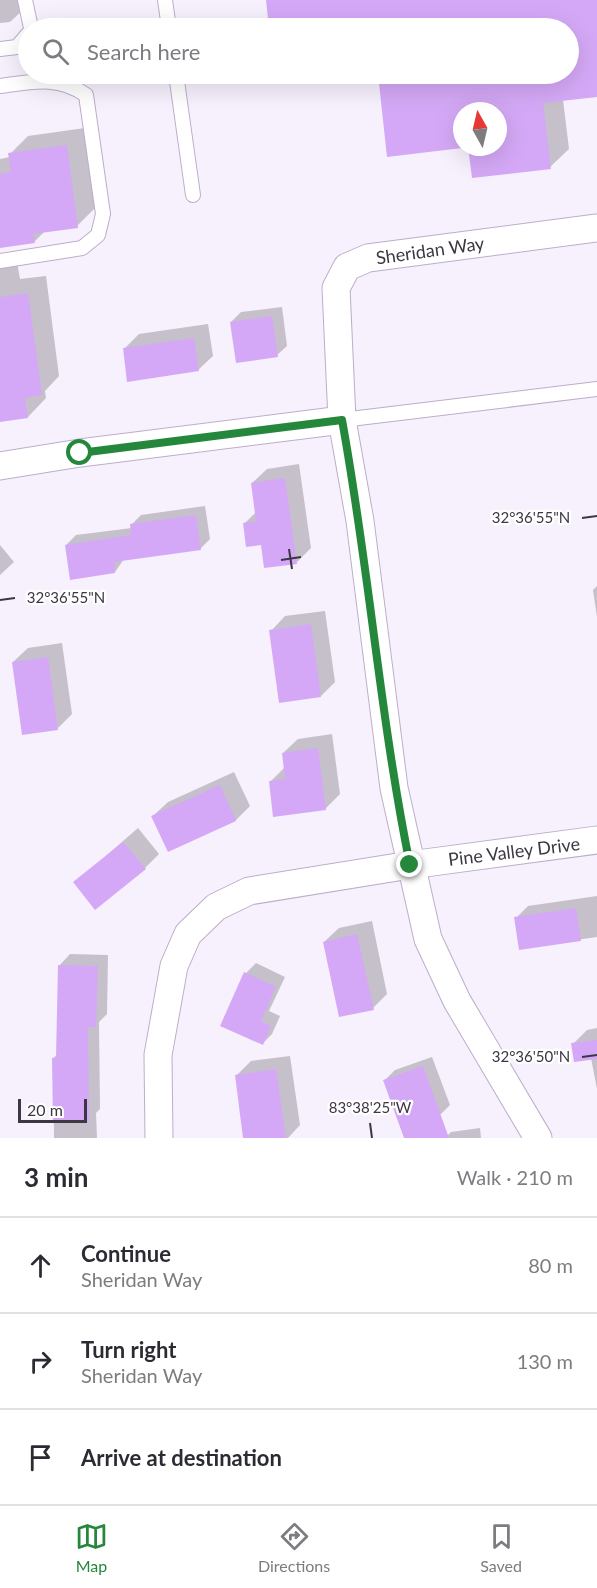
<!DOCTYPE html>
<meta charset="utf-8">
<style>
:root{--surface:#fff;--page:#f7f7f7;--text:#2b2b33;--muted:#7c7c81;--line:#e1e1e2;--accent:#25873b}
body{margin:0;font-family:Lato,sans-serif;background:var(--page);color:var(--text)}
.compass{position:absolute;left:453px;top:102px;width:54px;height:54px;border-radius:50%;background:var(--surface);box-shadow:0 6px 24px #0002;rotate:352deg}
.scale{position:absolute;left:18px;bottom:15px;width:69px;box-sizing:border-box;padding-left:6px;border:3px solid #3d3643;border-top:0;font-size:16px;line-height:21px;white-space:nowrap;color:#3d3643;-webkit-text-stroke:4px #fff;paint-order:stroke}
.stop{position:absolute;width:18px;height:18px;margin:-14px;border:4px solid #25873b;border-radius:50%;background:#fff}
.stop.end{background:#25873b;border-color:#fff;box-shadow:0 2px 6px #0008}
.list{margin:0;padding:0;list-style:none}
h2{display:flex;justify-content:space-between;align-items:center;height:78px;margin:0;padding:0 24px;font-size:26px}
h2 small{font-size:20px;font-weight:400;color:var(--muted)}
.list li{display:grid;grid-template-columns:39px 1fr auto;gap:18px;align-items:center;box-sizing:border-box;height:96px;padding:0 24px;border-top:2px solid var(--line)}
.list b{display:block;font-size:22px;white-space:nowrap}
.list p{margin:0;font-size:20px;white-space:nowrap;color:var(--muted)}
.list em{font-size:20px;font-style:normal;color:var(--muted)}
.icon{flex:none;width:33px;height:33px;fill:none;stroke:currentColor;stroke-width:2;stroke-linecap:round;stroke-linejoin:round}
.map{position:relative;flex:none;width:597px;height:1138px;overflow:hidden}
.search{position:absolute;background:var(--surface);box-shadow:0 6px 24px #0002;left:18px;right:18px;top:18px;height:66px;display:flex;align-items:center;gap:15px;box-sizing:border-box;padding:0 21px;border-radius:33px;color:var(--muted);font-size:22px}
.sheet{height:366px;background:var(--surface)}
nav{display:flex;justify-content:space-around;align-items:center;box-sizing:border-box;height:84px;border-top:2px solid var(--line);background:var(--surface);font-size:16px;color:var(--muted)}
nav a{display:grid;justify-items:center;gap:3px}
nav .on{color:var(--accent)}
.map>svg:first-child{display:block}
.shadow{fill:#0003}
.building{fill:#d4a8f6}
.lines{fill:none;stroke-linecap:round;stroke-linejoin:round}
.service-casing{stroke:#bdadcb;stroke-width:16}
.minor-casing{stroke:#bdadcb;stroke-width:29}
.service{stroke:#fff;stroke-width:14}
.minor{stroke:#fff;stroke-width:27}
.route{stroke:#25873b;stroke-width:8}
.ticks{fill:none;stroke:#3d3643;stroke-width:2}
.labels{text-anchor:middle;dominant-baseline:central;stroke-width:4.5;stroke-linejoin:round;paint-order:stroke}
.street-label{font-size:18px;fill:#3d3643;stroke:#fff}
.ticks-label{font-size:15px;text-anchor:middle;fill:#3d3643;stroke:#fff;stroke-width:4.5;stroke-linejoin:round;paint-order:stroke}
</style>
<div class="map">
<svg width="597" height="1138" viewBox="0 0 597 1138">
<rect width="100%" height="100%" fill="#f7f0fd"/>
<g class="shadow">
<polygon points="0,0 24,0 25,8 10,22 0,23"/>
<polygon points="267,0 597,0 597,96 563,100 569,149 550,167 470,147 498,147 498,111 462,111 462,147 389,156 379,74 568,74 568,28 271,28"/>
<polygon points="276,74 309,74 277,77"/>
<polygon points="85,128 95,208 77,226 45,231 34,242 0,246 0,159 10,157 10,154 28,136"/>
<polygon points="17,262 20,279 46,276 59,376 45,391 46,398 28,417 0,420 0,264"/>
<polygon points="282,307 287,346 277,355 231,322 241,312"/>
<polygon points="208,324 213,356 198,370 124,349 139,334"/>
<polygon points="299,464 311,548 297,562 262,544 244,524 256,512 252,483 267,469"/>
<polygon points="205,506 210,539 200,549 124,559 115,572 66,545 76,535 132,528 131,525 141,515"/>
<polygon points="0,545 14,562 0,575"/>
<polygon points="597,586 597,617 593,590"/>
<polygon points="325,611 335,682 321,696 271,631 285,616"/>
<polygon points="62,643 72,714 58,728 13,662 28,648"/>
<polygon points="332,734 340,794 325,809 270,782 285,767 283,753 298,739"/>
<polygon points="234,772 250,806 236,820 153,816 168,802"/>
<polygon points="138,828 159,854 145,868 75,883"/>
<polygon points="597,896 597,937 520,948 516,918 528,906"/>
<polygon points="372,921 387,994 373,1008 324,942 339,928"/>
<polygon points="70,954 108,955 107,1014 99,1022 100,1109 96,1113 97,1138 54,1138 53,1058 57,1055 59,966"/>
<polygon points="256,963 285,977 269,1011 280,1016 272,1034 263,1043 246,973"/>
<polygon points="597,1028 597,1089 591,1058 573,1044 587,1030"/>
<polygon points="290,1056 300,1125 288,1138 245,1138 236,1076 251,1061"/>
<polygon points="432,1057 450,1105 440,1115 385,1080 395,1070"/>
<polygon points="480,1128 481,1138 445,1138 451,1132"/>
</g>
<g class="building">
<polygon points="266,0 597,0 597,97 543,103 551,169 472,178 468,147 498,147 498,111 462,111 462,148 387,157 378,74 568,74 568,28 269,28"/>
<polygon points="67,145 78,228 33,234 35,243 0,248 0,174 11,172 8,153"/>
<polygon points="28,293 42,395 25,398 28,418 0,422 0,297"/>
<polygon points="272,316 278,357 236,363 230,322"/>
<polygon points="194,338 199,371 127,382 123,348"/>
<polygon points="285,478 297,564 264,568 261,545 246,547 243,523 256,521 251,483"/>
<polygon points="196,515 201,550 114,562 115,573 70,580 65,545 131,535 130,524"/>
<polygon points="311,624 321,697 279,703 269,630"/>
<polygon points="48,657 58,730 22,735 12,662"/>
<polygon points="318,748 326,810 273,817 269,781 285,779 282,753"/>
<polygon points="220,785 236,821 168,852 151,816"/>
<polygon points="123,842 146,869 95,910 73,882"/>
<polygon points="576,908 581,941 519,950 514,917"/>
<polygon points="357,934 374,1010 339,1017 323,942"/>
<polygon points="58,965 98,966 96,1027 88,1027 89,1122 53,1122 52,1058 56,1058"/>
<polygon points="244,972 276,987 261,1021 271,1026 263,1045 220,1026"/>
<polygon points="597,1040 597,1059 574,1062 571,1043"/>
<polygon points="423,1066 449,1138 404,1138 383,1080"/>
<polygon points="276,1069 286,1138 243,1138 235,1075"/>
</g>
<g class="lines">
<g class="service-casing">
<g id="service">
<polyline points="25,0 31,28"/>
<polyline points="165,0 169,28"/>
<polyline points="0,49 17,47 28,34"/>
<polyline points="176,74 193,195"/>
<path d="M0,86C31,82 58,75 86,95L103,214L98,235L82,248L0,261"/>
<polyline points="342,420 597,389"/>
</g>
</g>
<g class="minor-casing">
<g id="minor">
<polyline points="0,466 80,453 342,420"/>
<polyline points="159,1138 158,1055 174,966 188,934 216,907 249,891 410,865 597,840"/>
<polyline points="538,1138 457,1001 428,939 394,788 360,521 342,420 336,288 347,267 368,258 597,228"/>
</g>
</g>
<use href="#service" class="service"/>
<use href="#minor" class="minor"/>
</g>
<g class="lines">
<path class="route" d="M80,453L342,420C369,567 380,718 410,865"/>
</g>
<path class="ticks" d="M582,518L597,516M289,549L292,569M281,560L301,557M0,600L15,598M582,1057L597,1055M370,1123L372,1138"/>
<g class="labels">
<g class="street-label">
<text transform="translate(430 250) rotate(-8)">Sheridan Way</text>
<text transform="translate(514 851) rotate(-7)">Pine Valley Drive</text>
</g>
</g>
<g class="ticks-label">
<text x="531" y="523">32°36'55"N</text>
<text x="66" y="603">32°36'55"N</text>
<text x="531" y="1062">32°36'50"N</text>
<text x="370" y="1113">83°38'25"W</text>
</g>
</svg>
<svg class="compass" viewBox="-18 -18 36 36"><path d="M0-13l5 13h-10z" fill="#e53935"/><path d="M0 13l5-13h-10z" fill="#7c7c81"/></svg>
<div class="scale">20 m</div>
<div class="stop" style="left:80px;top:453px"></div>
<div class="stop end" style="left:410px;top:865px"></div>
<div class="search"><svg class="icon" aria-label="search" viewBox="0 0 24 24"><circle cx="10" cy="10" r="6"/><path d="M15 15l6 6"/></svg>Search here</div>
</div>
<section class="sheet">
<h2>3 min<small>Walk · 210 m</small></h2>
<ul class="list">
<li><svg class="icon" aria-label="ahead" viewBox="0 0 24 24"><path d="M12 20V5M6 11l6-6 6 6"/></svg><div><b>Continue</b><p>Sheridan Way</p></div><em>80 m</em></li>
<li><svg class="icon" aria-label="right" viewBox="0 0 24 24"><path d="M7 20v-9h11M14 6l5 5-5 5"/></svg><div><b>Turn right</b><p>Sheridan Way</p></div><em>130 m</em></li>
<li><svg class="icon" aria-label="arrive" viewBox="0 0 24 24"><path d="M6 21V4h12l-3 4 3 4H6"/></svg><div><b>Arrive at destination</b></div></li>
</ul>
</section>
<nav>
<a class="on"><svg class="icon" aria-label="map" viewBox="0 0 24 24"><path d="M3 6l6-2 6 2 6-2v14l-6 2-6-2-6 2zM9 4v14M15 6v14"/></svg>Map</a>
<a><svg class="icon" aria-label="directions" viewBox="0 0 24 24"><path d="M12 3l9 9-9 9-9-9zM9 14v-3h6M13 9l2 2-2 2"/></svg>Directions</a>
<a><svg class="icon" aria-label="saved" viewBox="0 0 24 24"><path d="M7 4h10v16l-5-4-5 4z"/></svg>Saved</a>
</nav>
